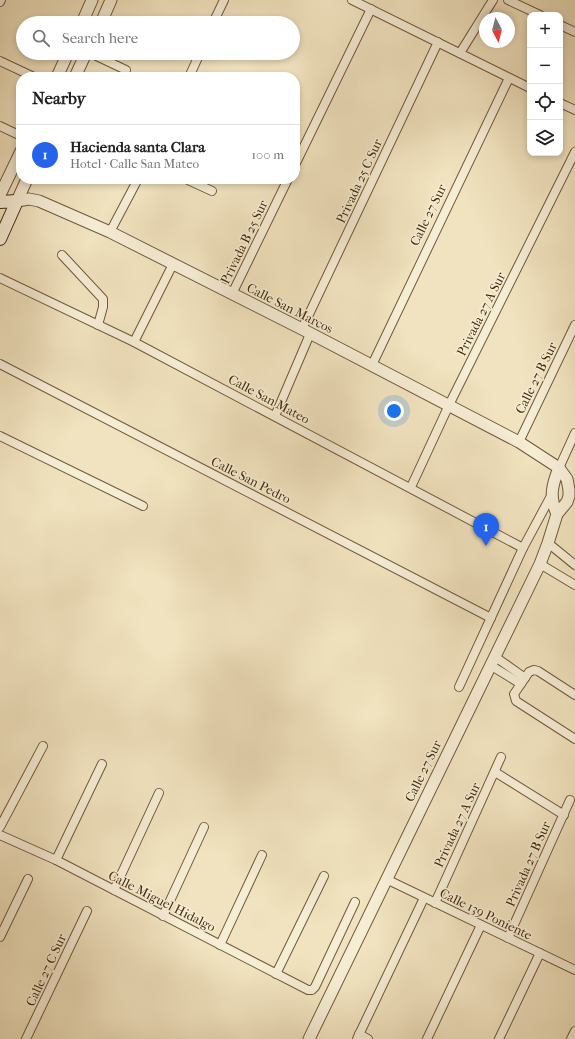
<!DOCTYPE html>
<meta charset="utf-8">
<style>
:root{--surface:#fff;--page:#f6f6f6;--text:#222;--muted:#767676;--line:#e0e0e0;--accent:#2563eb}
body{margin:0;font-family:"IM FELL French Canon",serif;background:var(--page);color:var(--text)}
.controls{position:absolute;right:12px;top:12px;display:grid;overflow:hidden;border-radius:8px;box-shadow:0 2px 6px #0003}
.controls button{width:36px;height:36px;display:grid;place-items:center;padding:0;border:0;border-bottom:1px solid var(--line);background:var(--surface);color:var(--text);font:20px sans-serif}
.compass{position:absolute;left:479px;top:12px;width:36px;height:36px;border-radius:50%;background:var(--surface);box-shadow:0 2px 6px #0003;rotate:173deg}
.you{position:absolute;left:394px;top:411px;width:14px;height:14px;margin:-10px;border:3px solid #fff;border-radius:50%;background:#1a73e8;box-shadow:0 0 0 6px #1a73e833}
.badge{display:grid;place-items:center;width:26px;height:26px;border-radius:50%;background:var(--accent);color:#fff;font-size:13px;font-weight:700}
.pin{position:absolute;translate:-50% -33px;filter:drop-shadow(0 1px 2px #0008)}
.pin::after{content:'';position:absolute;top:21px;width:14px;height:12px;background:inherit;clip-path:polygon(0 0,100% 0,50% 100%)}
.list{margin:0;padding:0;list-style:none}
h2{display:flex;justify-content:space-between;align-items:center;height:52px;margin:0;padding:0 16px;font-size:17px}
h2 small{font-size:13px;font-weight:400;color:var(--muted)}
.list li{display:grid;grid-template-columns:26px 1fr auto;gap:12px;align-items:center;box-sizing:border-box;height:60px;padding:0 16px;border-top:1px solid var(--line)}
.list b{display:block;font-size:15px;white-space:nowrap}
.list p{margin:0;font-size:13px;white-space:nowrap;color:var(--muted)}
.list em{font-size:13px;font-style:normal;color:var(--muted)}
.icon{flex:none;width:22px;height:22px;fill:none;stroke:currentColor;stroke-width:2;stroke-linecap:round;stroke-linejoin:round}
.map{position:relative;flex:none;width:575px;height:1039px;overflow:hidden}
.search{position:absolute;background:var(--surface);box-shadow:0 2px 6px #0003;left:16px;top:16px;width:284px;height:44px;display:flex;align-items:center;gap:10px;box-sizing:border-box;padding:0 14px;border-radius:22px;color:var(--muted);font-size:15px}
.panel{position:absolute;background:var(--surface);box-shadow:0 2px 6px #0003;left:16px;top:72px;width:284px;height:112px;border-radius:16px}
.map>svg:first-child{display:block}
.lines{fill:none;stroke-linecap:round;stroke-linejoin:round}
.minor-casing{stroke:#705939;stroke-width:10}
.tertiary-casing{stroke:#705939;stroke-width:13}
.secondary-casing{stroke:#452b0c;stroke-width:14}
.minor{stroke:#f6edd5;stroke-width:8}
.tertiary{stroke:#f6edd5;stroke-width:11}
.secondary{stroke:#f6edd5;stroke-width:12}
.labels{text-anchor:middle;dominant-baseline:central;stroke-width:3;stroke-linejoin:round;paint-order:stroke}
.street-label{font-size:13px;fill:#452b0c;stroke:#f6edd5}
</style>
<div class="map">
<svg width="575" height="1039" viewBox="0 0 575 1039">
<rect width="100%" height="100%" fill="#f1e3bf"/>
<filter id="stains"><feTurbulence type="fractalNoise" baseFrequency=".005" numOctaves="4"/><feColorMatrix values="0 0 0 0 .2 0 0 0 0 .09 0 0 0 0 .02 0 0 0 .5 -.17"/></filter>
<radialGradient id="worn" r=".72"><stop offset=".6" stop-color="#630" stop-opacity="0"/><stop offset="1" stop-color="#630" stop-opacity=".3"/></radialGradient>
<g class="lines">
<g class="minor-casing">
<g id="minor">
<polyline points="352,0 530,88"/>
<polyline points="508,0 540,15"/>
<polyline points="0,2 1,0"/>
<polyline points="215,19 226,23"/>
<polyline points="213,23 224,0"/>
<polyline points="560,25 575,32"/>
<polyline points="90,53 126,70"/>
<polyline points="460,53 493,0"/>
<polyline points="0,61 34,77"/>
<polyline points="189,77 200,53"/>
<polyline points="560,103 575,110"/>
<polyline points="0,126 21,136"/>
<polyline points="295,165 371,9"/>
<polyline points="186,179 212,191"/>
<polyline points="110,232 138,179"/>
<polyline points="62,255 103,299 103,307 98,325"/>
<polyline points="0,278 134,342 523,548"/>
<polyline points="232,294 288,179"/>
<polyline points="302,329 438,42"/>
<polyline points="134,342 173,264"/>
<polyline points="0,364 491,618"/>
<polyline points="372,365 509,78"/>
<polyline points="275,416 310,334"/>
<polyline points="0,436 143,506"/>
<polyline points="519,442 575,325"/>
<polyline points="559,468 575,433"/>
<polyline points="411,487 449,405 575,152"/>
<polyline points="548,543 575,565"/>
<polyline points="540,564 575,585"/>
<polyline points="494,656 525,678"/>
<polyline points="490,665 521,684"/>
<polyline points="459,687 523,548 552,494"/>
<polyline points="575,695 538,671 534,670 529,672 514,694 516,701 575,739"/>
<polyline points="495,772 564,815"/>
<polyline points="0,827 43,746"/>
<polyline points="0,835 56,860 308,990 312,990 315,987 355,902"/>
<polyline points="56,860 102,764"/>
<polyline points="386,879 575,970"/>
<polyline points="114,890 159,793"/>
<polyline points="435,903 501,757"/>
<polyline points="163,916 204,827"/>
<polyline points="0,937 28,879"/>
<polyline points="508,938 570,800"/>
<polyline points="220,945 262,855"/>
<polyline points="276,974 324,876"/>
<polyline points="359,1034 368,1039"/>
<polyline points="26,1039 87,911"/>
<polyline points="357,1039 424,898"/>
<polyline points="427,1039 481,925"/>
<polyline points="499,1039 540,953"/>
<polyline points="571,1039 575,1031"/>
</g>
</g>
<g class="tertiary-casing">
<g id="tertiary">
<polyline points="82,23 92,0"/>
<polyline points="101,23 111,0"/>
<polyline points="57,77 68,53"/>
<polyline points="75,77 86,53"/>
<polyline points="0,195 21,151"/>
<polyline points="17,201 29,199 39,201 110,232 302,329 519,442 559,468 567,479 569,490 569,496 567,502 557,514 548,543 540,564 309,1039"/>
<polyline points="17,201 27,179"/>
<path d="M557,514C549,497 552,485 559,468"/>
</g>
</g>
<g class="secondary-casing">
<polyline id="secondary" points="0,202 17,201 0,239"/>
</g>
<use href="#minor" class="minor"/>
<use href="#tertiary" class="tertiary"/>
<use href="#secondary" class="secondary"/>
</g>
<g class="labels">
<g class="street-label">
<text transform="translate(359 181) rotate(-65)">Privada 25 C Sur</text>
<text transform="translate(428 215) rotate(-64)">Calle 27 Sur</text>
<text transform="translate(244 242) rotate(-64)">Privada B 25 Sur</text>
<text transform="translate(290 308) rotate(27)">Calle San Marcos</text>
<text transform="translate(481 314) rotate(-63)">Privada 27 A Sur</text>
<text transform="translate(536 378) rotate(-64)">Calle 27 B Sur</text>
<text transform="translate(269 399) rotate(28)">Calle San Mateo</text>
<text transform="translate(251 480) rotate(27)">Calle San Pedro</text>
<text transform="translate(423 771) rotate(-64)">Calle 27 Sur</text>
<text transform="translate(457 825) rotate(-65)">Privada 27 A Sur</text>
<text transform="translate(528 864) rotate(-66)">Privada 27 B Sur</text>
<text transform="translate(162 901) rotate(27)">Calle Miguel Hidalgo</text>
<text transform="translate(486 914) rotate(26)">Calle 139 Poniente</text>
<text transform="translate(46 970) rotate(-65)">Calle 27 C Sur</text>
</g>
</g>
<rect width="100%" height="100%" filter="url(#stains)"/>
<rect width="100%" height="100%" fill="url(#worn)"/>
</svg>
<div class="controls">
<button>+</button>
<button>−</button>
<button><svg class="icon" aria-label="locate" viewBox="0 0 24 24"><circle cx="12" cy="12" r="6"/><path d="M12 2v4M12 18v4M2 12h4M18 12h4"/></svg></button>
<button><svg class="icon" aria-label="layers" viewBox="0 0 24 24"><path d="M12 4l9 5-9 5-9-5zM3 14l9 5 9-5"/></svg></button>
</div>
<svg class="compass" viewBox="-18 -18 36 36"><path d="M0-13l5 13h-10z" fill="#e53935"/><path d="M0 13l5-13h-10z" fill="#767676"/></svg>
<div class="you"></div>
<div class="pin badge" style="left:486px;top:546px">1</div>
<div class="search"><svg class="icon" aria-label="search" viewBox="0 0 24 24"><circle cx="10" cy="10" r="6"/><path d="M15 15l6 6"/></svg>Search here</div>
<section class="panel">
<h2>Nearby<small></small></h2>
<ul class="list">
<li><span class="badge">1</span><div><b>Hacienda santa Clara</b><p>Hotel · Calle San Mateo</p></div><em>100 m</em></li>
</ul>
</section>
</div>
